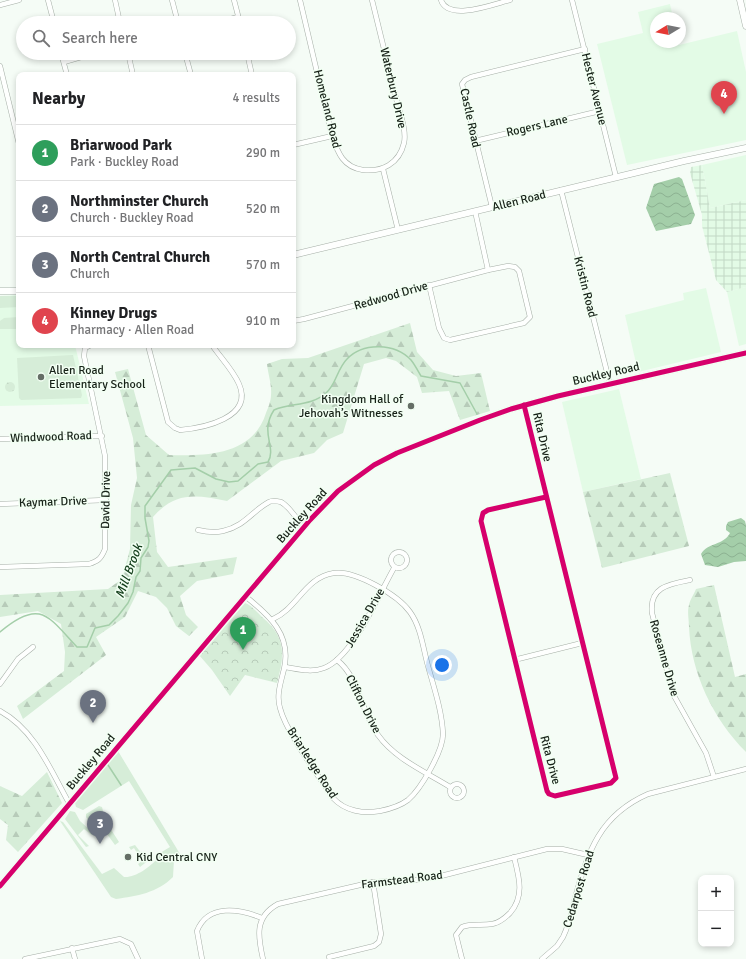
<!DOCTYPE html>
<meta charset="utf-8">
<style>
:root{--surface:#fff;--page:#f6f6f6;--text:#202124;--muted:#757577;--line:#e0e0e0;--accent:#0b8043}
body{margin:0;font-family:Signika,sans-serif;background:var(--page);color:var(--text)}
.controls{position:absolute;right:12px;bottom:12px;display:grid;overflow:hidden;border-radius:8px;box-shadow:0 2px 6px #0003}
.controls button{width:36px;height:36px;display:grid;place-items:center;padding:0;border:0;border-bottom:1px solid var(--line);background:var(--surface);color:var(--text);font:20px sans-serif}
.compass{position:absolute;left:650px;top:12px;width:36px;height:36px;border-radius:50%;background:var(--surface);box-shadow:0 2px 6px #0003;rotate:260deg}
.you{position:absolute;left:442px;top:665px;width:14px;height:14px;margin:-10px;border:3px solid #fff;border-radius:50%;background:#1a73e8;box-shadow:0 0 0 6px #1a73e833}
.badge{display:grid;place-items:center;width:26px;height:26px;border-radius:50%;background:var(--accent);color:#fff;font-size:13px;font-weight:700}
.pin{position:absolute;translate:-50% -33px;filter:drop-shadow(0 1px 2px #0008)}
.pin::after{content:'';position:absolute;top:21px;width:14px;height:12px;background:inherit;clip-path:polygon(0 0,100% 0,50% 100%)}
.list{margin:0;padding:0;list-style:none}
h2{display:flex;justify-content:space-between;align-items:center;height:52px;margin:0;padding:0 16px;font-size:17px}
h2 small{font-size:13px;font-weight:400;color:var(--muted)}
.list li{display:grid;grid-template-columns:26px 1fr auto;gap:12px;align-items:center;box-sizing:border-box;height:56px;padding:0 16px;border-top:1px solid var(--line)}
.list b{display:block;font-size:15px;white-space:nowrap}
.list p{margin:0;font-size:13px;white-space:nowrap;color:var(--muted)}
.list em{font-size:13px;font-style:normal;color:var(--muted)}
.icon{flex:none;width:22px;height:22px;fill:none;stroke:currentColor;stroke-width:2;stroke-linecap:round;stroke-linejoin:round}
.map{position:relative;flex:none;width:746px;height:959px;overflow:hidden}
.search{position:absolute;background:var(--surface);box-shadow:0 2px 6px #0003;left:16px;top:16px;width:280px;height:44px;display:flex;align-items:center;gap:10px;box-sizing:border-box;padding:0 14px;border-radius:22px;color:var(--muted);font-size:15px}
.panel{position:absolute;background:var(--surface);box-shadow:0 2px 6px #0003;left:16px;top:72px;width:280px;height:276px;border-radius:8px}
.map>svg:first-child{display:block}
.built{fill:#e3fbe6}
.industrial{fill:url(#industrial-grid)}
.grass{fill:#d6edd8}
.forest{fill:url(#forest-firs)}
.park{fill:url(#park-crowns)}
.water{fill:url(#water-waves)}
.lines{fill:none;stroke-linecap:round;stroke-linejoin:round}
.stream{stroke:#a4cea9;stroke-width:1.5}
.street-casing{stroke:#a6afa7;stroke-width:5.5}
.secondary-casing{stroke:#a6afa7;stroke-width:7}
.street{stroke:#fefffe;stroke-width:4.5}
.secondary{stroke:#fefffe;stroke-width:6}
.cycleway-casing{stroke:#f2fff3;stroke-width:8}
.cycleway{stroke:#d6006c;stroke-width:5}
.poi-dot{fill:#656e66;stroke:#f2fff3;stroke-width:1.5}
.labels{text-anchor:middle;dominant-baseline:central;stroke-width:3;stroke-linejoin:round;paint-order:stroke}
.street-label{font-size:12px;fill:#172218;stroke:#f2fff3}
.poi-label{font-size:12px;fill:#172218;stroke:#f2fff3;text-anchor:start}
.water-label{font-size:13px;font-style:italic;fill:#15401d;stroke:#f2fff3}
</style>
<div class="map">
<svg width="746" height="959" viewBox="0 0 746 959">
<defs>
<pattern id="industrial-grid" width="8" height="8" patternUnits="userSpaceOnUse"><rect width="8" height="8" fill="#e3fbe6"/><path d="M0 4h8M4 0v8" fill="none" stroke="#c2d7c5"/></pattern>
<pattern id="forest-firs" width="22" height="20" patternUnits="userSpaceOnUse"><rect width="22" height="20" fill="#d6edd8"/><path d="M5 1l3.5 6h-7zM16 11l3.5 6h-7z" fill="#b7cbb9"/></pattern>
<pattern id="park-crowns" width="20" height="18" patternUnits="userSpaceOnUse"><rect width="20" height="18" fill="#d6edd8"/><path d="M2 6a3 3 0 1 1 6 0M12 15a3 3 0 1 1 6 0" fill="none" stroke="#b7cbb9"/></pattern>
<pattern id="water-waves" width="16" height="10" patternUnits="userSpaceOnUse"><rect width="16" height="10" fill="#a4cea9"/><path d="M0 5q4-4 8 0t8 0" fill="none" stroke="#8cb191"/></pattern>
</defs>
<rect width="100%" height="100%" fill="#f5fcf6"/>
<g class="built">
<polygon points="670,4 673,18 656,18 656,42 678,42 679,45 737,31 746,72 746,140 627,165 597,44 643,33 638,12"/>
<polygon points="746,155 746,200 710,208 702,165"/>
<polygon points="746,287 746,344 739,346 727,292"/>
<polygon points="706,288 721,352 638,372 625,315 684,300 683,293"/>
<polygon points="19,295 19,345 75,345 89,404 0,406 0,296"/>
<polygon points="619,389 641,479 583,492 562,402"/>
</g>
<polygon class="industrial" points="702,165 710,208 746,200 746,287 727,292 716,280 702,226 702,215 690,173 691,167"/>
<g class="grass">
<polygon points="0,296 19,296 19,307 0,308"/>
<polygon points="19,317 19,329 0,329 0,321 4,318"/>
<polygon points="73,355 82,395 81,398 21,400 19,398 17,358"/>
<path d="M118,751L180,854L174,860L173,877C157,893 137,896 116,899L111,897L60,821L63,822L102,874L114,868L124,877C135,878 150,867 157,859L155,856L170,847L129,781L83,810L76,807L75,803Z"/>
<polygon points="99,806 102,807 103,811 94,821 89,822 86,817 86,814"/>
<polygon points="70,811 75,812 80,821 91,831 93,829 95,831 92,835 84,829 78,835 89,846 86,847 65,819"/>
<polygon points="105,820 119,842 115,845 104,830 102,831 95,827 99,822"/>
<polygon points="135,845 145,858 149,856 149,860 140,867 138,864 142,861 134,848 131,850 129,847"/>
</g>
<g class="forest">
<path d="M410,323L417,352L433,370L456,376L481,373L490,411L460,420L449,391L422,393L417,377L396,361L386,358L364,364L343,433L327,440L314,453L281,461L227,501C196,495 176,491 153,517L157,552L168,567L237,557L233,574L197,581L180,596L186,615L198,627L189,636L176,626L167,608L156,597L138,591L125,617L96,637L106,655L23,719L17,706L64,671L65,652L61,624L38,611L0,617V595L108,589L122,579L130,549L131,505L137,478L133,438L115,372L128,369L146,435L169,455C207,456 253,455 266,413C268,408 271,401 271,395C272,385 268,374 267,364L282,359L308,358Z"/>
<polygon points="670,473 689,546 602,568 583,492"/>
<path d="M714,585L735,677L746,674V752C713,719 691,673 689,627C689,620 687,611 689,605C690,600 694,594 696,589Z"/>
<polygon points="47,772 62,803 18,852 6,840 8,825 0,819 0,786 22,796"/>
</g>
<g class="park">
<circle cx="10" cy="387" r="5"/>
<path d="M245,603C251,605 257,612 262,617C286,637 285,654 277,683L245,675L230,696L212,670L199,655Z"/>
</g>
<g class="water">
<polygon points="679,177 682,179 695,215 691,224 656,231 646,208 654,184"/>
<path d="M741,518L745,521L746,525V561L734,562L718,567L705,565L701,554C708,542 723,546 730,533L726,530V526L728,522Z"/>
</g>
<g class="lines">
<g class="stream">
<path d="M0,632C40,598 48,616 77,647H87L95,628L109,625L118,616L128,603L133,592L136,577L140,571L141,558L148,547L149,541L145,518V506L171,470L195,468L216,479L229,482L238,481L258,464L268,462C277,447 259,433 274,410C290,403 312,406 326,393C336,385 337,369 347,359C363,342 395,343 411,360C415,365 418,371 421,376L460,383L477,414"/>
<polyline points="108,765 121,785"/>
</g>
<g class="street-casing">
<g id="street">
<polyline points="48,0 54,23"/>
<polyline points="115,0 120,23"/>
<polyline points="172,0 178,23"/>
<polyline points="234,0 240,23"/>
<path d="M300,0L332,136C338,153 343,167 363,170C382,172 399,164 404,143C407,130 399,111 396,98C388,65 380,33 372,0"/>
<path d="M441,0C448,22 494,4 510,0"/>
<polyline points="572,0 616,177"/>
<polyline points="0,5 19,0"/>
<polyline points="216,23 238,17"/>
<polyline points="61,53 67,75"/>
<polyline points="128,53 133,75"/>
<polyline points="185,53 191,75"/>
<polyline points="247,53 252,75"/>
<polyline points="64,62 95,53"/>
<polyline points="0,66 19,144"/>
<polyline points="475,141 600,111"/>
<polyline points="293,145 332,136"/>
<polyline points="383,169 398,230"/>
<polyline points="561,190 610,384"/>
<polyline points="492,207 462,84 465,80 471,77 585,49"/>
<polyline points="475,211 488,270"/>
<polyline points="293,321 304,319 488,270 508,266 515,267 519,271 530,317 524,323 450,340 444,338 439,328 429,285"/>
<path d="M148,345L168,422L175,428L180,430C203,428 254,418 239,384C233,370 220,357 212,345"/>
<polyline points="524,405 615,774 616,778 611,783 555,796 549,794 547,791 481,521 483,513 488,510 546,497"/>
<polyline points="0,439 102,436"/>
<polyline points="0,504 106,500"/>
<path d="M198,530C207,532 214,533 223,531C245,526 252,511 269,502C272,500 277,501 281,502C290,507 297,519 303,527"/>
<circle cx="399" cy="560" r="8"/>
<path d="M0,567L89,564C98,561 101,559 105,549V456L84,356L85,348L91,345"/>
<path d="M690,580C669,584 649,587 652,613L673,694L706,753L714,777"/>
<path d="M245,596C269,615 292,635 284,669C281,682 276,695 280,708C286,732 318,775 333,798C345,811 363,814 380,811C390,809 400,806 408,800C421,789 443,751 443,734C442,711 434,688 428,666C423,648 421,627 410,612C398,595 355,570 334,573C305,577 297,609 273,619"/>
<path d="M337,660C360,678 361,713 378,735C395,759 426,772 450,787"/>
<polyline points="514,660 582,643"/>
<path d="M285,667C298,669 311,673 324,668C353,657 379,594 394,568"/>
<polyline points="0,684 18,659 33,647"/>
<path d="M0,711C35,730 50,769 69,803"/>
<circle cx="457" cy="791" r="7"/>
<polyline points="72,948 75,959"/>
<polyline points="329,957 374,946 379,942 381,934 373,882"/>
<polyline points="25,959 120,939 131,944 138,959"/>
<path d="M202,959L197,931C208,903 240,909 262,918"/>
<path d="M263,959C258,937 254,917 278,904L373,882L415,880L437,877L547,849H562L588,855"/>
<path d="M462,959L456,935L462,927C472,923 481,926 492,924C499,923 505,918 510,913C525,896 519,877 514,857"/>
<path d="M542,959L557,946L563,937C569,925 572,911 575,898C588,851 600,815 648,794L746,769"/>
</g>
</g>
<g class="secondary-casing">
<g id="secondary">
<polyline points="740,0 746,26"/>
<polyline points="293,255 684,161 746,148"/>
<polyline points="0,291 19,291"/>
<polyline points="0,886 310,520 338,491 374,465 397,453 480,420 511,409 558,396 746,353"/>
</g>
</g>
<use href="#street" class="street"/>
<use href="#secondary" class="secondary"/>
<g class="cycleway-casing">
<g id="cycleway">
<polyline points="524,405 615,774 616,778 611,783 555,796 549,794 547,791 481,521 483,513 488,510 546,497"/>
<polyline points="0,886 310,520 338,491 374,465 397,453 480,420 511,409 558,396 746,353"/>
</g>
</g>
<use href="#cycleway" class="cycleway"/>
</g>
<g class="poi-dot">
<circle cx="41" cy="377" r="4"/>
<circle cx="411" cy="406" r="4"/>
<circle cx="128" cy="857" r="4"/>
</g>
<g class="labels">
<g class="street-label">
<text transform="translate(393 88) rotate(77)">Waterbury Drive</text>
<text transform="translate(594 89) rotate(76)">Hester Avenue</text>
<text transform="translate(327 109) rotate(76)">Homeland Road</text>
<text transform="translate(470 118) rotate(78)">Castle Road</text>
<text transform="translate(537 126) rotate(-13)">Rogers Lane</text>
<text transform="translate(519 201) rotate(-14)">Allen Road</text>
<text transform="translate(585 287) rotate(76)">Kristin Road</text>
<text transform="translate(391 296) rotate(-16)">Redwood Drive</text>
<text transform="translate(606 374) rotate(-13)">Buckley Road</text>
<text transform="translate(51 437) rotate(-2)">Windwood Road</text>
<text transform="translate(542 437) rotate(77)">Rita Drive</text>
<text transform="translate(106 500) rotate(-89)">David Drive</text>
<text transform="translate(53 502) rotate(-2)">Kaymar Drive</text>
<text transform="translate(302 516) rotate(-48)">Buckley Road</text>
<text transform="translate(365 618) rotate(-60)">Jessica Drive</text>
<text transform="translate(664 658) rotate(74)">Roseanne Drive</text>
<text transform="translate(363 704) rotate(63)">Clifton Drive</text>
<text transform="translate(550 760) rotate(75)">Rita Drive</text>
<text transform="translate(91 762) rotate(-50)">Buckley Road</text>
<text transform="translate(312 763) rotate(57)">Briarledge Road</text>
<text transform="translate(402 880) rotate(-7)">Farmstead Road</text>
<text transform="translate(579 889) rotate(-73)">Cedarpost Road</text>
</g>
<g class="poi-label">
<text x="49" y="370">Allen Road<tspan x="49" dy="14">Elementary School</tspan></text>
<text x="403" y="399" text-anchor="end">Kingdom Hall of<tspan x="403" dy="14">Jehovah’s Witnesses</tspan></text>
<text x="136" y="857">Kid Central CNY</text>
</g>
<g class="water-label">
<text transform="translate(129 571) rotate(-70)">Mill Brook</text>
</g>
</g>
</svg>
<div class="controls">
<button>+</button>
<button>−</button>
</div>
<svg class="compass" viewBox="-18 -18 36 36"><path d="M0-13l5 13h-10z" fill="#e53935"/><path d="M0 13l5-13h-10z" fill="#757577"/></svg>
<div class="you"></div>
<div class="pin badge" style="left:243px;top:650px;background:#2e9e5b">1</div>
<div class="pin badge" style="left:93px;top:723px;background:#6b7280">2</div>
<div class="pin badge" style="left:100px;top:844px;background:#6b7280">3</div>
<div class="pin badge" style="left:724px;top:114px;background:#e0444e">4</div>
<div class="search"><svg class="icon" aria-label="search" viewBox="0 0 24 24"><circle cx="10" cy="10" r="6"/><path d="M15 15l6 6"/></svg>Search here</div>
<section class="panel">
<h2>Nearby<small>4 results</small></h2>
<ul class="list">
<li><span class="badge" style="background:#2e9e5b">1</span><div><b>Briarwood Park</b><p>Park · Buckley Road</p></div><em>290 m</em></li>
<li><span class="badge" style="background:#6b7280">2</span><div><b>Northminster Church</b><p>Church · Buckley Road</p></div><em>520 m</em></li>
<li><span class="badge" style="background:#6b7280">3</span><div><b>North Central Church</b><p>Church</p></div><em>570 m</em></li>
<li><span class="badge" style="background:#e0444e">4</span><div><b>Kinney Drugs</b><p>Pharmacy · Allen Road</p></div><em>910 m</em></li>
</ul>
</section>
</div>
